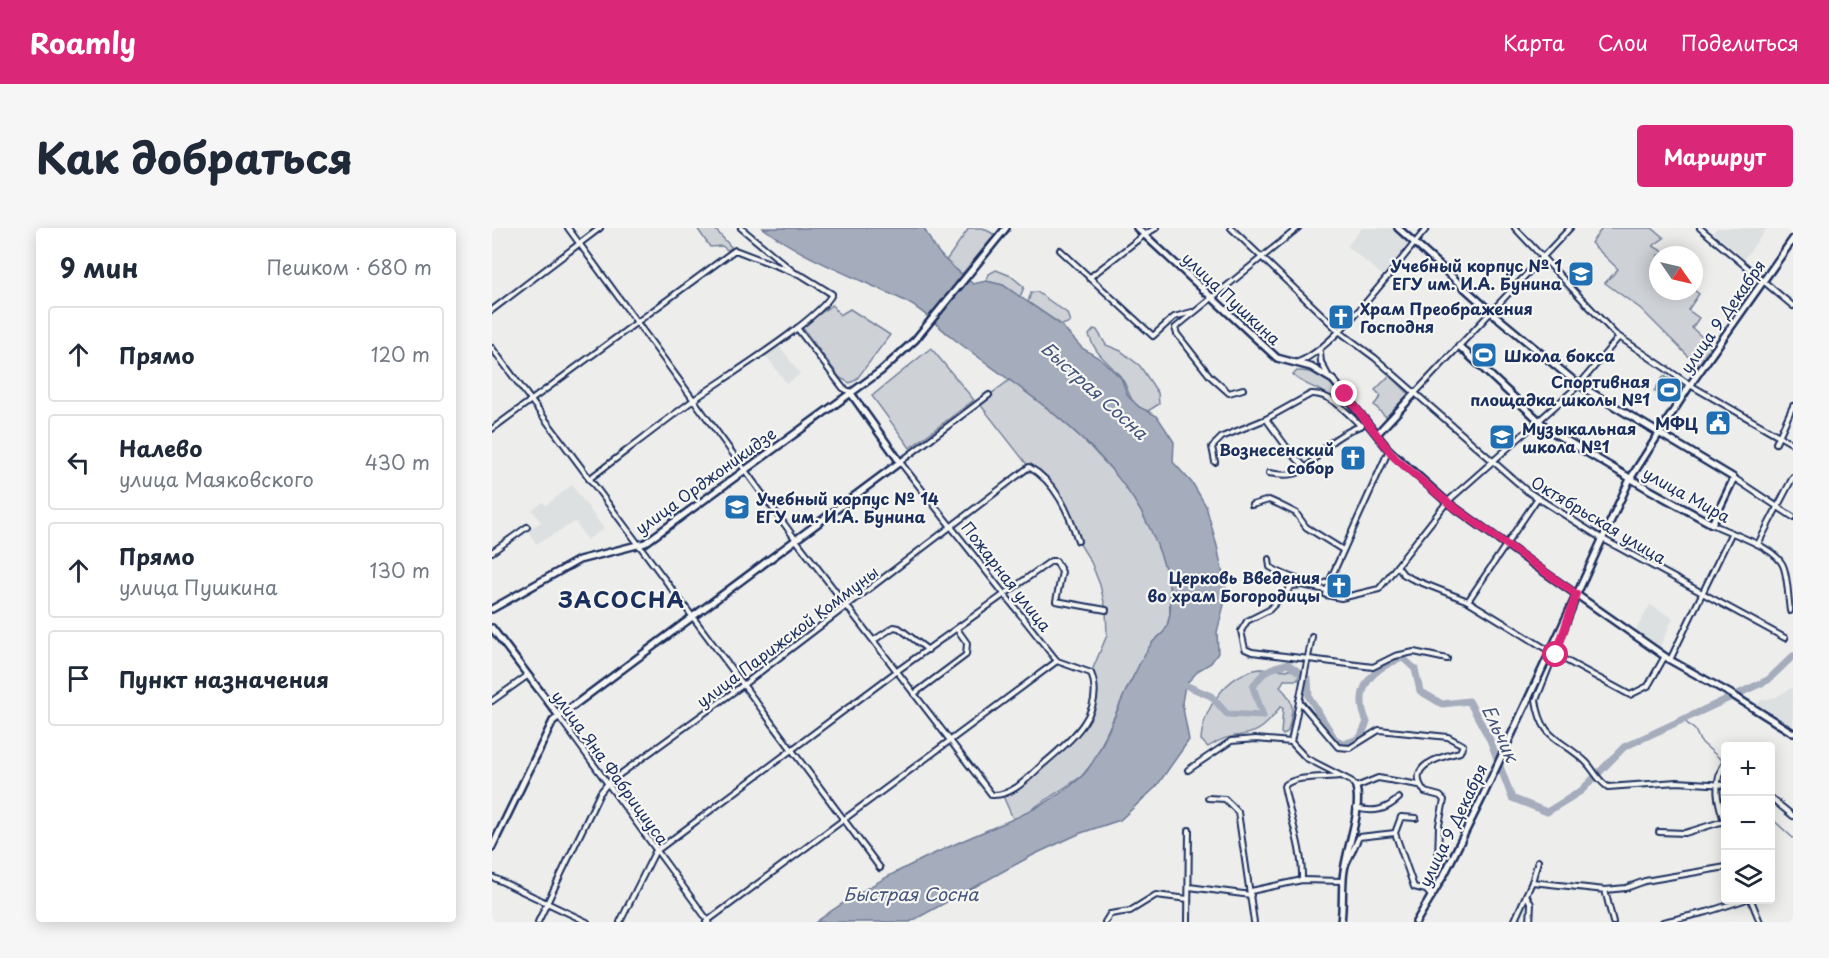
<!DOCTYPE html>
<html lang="ru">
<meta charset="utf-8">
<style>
:root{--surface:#fff;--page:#f6f6f7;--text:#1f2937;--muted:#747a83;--line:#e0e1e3;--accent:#db2777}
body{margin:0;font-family:"Playpen Sans",sans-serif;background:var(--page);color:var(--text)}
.controls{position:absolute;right:18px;bottom:18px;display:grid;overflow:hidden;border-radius:6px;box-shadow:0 3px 15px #0003}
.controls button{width:54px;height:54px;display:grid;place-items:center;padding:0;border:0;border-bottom:2px solid var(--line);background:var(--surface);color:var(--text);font:30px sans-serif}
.compass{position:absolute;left:1157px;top:18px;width:54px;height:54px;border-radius:50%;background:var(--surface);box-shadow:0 3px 15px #0003;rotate:124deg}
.stop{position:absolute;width:18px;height:18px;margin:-14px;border:4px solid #db2777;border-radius:50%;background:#fff}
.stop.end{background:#db2777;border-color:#fff;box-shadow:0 2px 6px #0008}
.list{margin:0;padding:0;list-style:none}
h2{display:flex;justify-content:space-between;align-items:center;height:78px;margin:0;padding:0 24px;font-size:26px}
h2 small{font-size:20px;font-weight:400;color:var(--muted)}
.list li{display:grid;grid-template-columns:39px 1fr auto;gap:18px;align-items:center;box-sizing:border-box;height:96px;margin:0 12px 12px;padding:0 12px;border:2px solid var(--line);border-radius:6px}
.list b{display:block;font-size:22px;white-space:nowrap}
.list p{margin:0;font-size:20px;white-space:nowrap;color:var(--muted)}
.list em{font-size:20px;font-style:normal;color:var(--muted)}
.icon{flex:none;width:33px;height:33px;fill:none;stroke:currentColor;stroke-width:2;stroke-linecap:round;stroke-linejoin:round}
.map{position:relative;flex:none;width:1301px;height:694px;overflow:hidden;border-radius:6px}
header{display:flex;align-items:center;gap:36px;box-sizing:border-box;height:84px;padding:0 30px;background:var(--accent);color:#fff}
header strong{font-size:28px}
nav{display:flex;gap:33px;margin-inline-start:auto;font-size:21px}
.intro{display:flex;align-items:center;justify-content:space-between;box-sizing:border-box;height:144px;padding:0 36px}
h1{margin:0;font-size:42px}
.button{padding:15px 27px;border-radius:6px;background:var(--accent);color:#fff;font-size:21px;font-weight:700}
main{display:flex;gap:36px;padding:0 36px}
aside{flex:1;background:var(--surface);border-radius:6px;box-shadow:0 3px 15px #0003}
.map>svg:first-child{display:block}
.built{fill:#dde0e1}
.green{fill:#ced2d7;stroke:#74809a;stroke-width:1.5}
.water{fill:#a5acbc;stroke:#6e7a96;stroke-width:1.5}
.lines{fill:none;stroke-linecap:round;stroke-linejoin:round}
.stream{stroke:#6e7a96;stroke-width:1.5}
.river{stroke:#a5acbc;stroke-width:7}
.minor-casing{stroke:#1b2f5e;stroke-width:8}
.tertiary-casing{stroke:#1b2f5e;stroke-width:10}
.secondary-casing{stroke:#1b2f5e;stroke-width:10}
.minor{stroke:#f6f6f2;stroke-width:4}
.tertiary{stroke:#f6f6f2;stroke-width:5}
.secondary{stroke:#f6f6f2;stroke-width:5}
.secondary-bridge-casing{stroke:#1b2f5e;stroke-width:10;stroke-linecap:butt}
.secondary-bridge{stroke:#f6f6f2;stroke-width:5}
.route{stroke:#db2777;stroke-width:8}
.labels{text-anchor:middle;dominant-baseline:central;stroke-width:4.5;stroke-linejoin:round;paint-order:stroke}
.poi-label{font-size:16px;font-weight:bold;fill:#1b2f5e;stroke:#f6f6f2;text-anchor:end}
.street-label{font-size:16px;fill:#1b2f5e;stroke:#f6f6f2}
.water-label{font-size:18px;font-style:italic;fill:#44547a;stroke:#f6f6f2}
.district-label{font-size:22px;font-weight:bold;letter-spacing:1.5px;fill:#1b2f5e;stroke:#f6f6f2}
</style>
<header>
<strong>Roamly</strong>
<nav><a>Карта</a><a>Слои</a><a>Поделиться</a></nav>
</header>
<div class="intro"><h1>Как добраться</h1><a class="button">Маршрут</a></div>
<main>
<aside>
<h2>9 мин<small>Пешком · 680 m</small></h2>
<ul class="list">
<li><svg class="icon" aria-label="ahead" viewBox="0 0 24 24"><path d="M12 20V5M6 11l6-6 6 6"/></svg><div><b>Прямо</b></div><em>120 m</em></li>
<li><svg class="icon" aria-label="left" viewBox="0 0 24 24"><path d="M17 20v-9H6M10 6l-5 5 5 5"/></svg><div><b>Налево</b><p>улица Маяковского</p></div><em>430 m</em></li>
<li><svg class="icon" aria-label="ahead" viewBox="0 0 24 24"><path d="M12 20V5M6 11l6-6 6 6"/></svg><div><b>Прямо</b><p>улица Пушкина</p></div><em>130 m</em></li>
<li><svg class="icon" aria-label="arrive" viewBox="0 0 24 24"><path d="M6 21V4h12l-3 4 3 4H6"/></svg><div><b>Пункт назначения</b></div></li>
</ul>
</aside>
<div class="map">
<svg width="1301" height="694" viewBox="0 0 1301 694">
<rect width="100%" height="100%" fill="#edeeec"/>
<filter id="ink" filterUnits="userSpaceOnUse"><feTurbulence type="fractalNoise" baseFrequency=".0167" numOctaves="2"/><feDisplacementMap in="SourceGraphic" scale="12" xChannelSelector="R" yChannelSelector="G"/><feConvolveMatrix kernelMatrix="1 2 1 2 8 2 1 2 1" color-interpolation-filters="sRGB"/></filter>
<g filter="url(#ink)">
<g class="built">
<polygon points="870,0 901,0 919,16 890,47 855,18"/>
<polygon points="1225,0 1275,0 1252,31 1221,4"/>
<polygon points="287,117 308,146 295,156 273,127"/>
<polygon points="80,257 112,301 95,312 83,294 44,316 36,302 49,294 40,282 51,274 54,277"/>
<polygon points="1158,377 1181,390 1167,422 1142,405"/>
<polygon points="1301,459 1301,500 1266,476 1269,472 1284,469"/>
</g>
<g class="green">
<polygon points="205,0 222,0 240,20 235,22 230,18 218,19"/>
<polygon points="477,0 491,0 503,7 470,46 453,34"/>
<polygon points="1107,0 1160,0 1172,10 1161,18 1177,27 1166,27 1166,63 1202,62 1207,66 1196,82 1207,90 1200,100 1219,117 1206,138 1149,81 1113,55 1126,41 1099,15 1109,2"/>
<polygon points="504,42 519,48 532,59 528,69 511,57 494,53 497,46"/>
<polygon points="545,64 575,85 578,94 570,97 536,74 539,65"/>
<polygon points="340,77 348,87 358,81 398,107 364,152 358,155 348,150 310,99"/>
<path d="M602,101L605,102L614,117L629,123L648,138L666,165L667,176L656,183C633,175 640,163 628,148C616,133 603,127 597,107Z"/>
<polygon points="439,120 482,172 418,220 380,168"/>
<path d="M805,143C835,142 852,167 865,190H862C853,182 845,173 835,166C824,159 811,157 801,147Z"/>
<polygon points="898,147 918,167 897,189 914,169 894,189 882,177 889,168 883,162"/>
<polygon points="1172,148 1192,160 1182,175 1162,163"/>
<polygon points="519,151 545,170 591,211 631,254 659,298 677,350 678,386 674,402 661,414 637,456 602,533 589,549 522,593 511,568 584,507 600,479 603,468 599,445 615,407 614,382 608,357 599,334 586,313 577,285 549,246 537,239 487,175"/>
<path d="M768,441L801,442L807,447L806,452H792L788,459C804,474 801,483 796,503L791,507L789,505L791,480L788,479C760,521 747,497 716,519L709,512C711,481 735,445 768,441Z"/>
</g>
<path class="water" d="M271,0H432C448,33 456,33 481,56L494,53L511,57L569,97L590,120L610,132L629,150L636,168L647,179L665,188L682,214L681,234L701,256L714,278L725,318L735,365L725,404L726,425L719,435L707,442L693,457L690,475L697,512L664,559L628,592L589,605L543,626L418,694H324C369,660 418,636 470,613C511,595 555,580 589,549C608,532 625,478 639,453C645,441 651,427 660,415C664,410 672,406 674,400C683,380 677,351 670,331C636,226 545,174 462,111C446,99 434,84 415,74C367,50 315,33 271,0Z"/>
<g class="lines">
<g class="stream">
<polyline points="1190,491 1203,502 1208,513 1233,535"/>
<polyline points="1278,589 1301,610"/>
</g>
<path class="river" d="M686,454L719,468L735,486L771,488L761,459C770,444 778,439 796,436L816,451L817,469L843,511L852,516L868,510L875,494C860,461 880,440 911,430L923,441L928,463L950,476L977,473L998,512L1020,570L1055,584L1089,563L1132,519L1276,452L1301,428"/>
<g class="minor-casing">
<g id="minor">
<path d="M76,0L304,312L500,567C520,568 535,551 550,537C576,515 615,484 599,445L565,433L408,234L497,167"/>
<polyline points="249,0 303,45"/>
<polyline points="739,0 848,104 883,130 1035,263 1109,310 1293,410"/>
<polyline points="1023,0 1123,106 1198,157 1301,216"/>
<polyline points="1208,0 1301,78"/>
<polyline points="568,22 661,108 682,89 700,84"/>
<polyline points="597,50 652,7 664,0"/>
<polyline points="0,82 108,0"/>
<polyline points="305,100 351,160 358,164"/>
<polyline points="0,120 388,640"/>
<polyline points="828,124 829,134 836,147"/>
<path d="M806,134C842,122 908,32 935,0"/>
<polyline points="751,161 737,165 718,148 685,106 683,100 806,0"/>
<polyline points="923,165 1078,0"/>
<polyline points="774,191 799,225 814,240"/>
<path d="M0,201L243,22L311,48L340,66C327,92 231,151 203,171C167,197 132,225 97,251"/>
<polyline points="1284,215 1301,178"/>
<polyline points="897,222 838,352 834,367 849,370 887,361 955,274 1087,157 1127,109"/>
<path d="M723,234L720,219L730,209L774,191L819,166C839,165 855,185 869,198"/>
<path d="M777,245C813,252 814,238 837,216C846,208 858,202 870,197"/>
<polyline points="1242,250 1301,289"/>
<polyline points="760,277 777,272 786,276 804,285 814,299 851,322"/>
<path d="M1220,296C1239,306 1286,319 1292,340C1296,353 1296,369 1298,383"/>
<polyline points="1266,316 1301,249"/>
<polyline points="0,324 35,299"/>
<path d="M777,331L778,339C789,346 827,362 837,353"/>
<polyline points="905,338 911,346 920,351 976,373 1064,427 1138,467 1156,458 1173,428"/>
<polyline points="834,362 810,357 800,358 777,382 755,393 749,403 753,421 760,424 881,439 903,428 922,424 955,431"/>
<polyline points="976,373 1045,271"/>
<path d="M1082,376L1044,472C1050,513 1069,510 1094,534C1102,542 1106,553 1116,559L1185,554L1234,557"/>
<polyline points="820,409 799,514 814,530 859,553 864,559 886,550 927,557"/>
<polyline points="382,412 402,399 407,400 436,422"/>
<polyline points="1178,432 1239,306"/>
<polyline points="422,466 474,427 475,415 465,401"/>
<polyline points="0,473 35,448"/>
<path d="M807,473L846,519L858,520L887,502L956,509L971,517L968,524C948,529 912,538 933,564L948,568L952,572L947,597L946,631L934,662L940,669"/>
<polyline points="67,489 217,694"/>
<path d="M1234,533C1220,554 1225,574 1234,598"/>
<polyline points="696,542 739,513 764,511 799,514"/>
<polyline points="1278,569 1301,588"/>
<polyline points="716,570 733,571 746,584 762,694"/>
<path d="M864,580C882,585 894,582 907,570"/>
<polyline points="924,590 909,589 903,605 922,659 934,662"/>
<polyline points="1167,604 1193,605 1232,593"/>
<polyline points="1278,622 1278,632"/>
<polyline points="853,639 867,609 903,605"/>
<polyline points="0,649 95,694"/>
<path d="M810,652C811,622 798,589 792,558C803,547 833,550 848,548"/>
<polyline points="1040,654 1046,633"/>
<polyline points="697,659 759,667"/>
<polyline points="1113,662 1121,694"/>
<polyline points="759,663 810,652 851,653"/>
<polyline points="1034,667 1039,676 1038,694"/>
<polyline points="1259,672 1268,694"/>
<path d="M46,694L108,565L116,555L251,457L537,239C564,254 577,285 586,313"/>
<polyline points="128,694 163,624 405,443 559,333 564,333 570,344 564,373 614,382"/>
<polyline points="214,694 565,433"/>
<polyline points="613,694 618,686 638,683 664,667 696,671"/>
<polyline points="696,694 697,602"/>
<polyline points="1022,694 1040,654 1113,662 1134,660 1153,653 1234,639"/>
<polyline points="1171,694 1215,684 1252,672"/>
</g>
</g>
<g class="tertiary-casing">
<g id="tertiary">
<polyline points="645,0 785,130 819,139 841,152 897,222"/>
<polyline points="906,0 999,84 1087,157 1242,250 1220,296 1158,262 1057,202 967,118"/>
<polyline points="885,206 923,165"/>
<polyline points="0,400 67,488"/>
<polyline points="0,619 61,493 408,234 358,164"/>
<path d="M849,694C851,679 850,666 851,652C852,624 871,585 864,559"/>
</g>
</g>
<g class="secondary-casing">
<g id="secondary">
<polyline points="897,222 955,274 1048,341 1178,432 1239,466 1301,505"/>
<polyline points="0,381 87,332 153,315 389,143 423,112 514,0"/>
<polyline points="1073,392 1138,251 1198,157 1301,11"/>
<polyline points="924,694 953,645 990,570"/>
</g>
</g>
<use href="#minor" class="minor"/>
<use href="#tertiary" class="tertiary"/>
<use href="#secondary" class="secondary"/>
<g class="secondary-bridge-casing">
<polyline id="secondary-bridge" points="990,570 1073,392"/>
</g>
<use href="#secondary-bridge" class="secondary-bridge"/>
</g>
</g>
<g class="lines" filter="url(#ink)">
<polyline class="route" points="853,166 903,230 955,274 1084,366 1064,427"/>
</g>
<defs>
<g id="university-square" transform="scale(1.35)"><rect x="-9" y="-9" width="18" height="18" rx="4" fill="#1f6fb2" stroke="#f6f6f2"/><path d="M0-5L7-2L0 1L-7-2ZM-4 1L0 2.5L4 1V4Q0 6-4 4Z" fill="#fff"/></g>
<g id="church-square" transform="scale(1.35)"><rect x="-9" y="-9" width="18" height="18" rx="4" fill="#1f6fb2" stroke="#f6f6f2"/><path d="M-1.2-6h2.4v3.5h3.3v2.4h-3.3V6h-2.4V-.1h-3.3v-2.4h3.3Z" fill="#fff"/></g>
<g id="stadium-square" transform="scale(1.35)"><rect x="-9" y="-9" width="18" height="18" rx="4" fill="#1f6fb2" stroke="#f6f6f2"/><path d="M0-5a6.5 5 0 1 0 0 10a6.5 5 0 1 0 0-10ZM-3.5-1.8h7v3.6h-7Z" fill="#fff"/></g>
<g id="civic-square" transform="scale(1.35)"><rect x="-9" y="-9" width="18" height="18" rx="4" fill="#1f6fb2" stroke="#f6f6f2"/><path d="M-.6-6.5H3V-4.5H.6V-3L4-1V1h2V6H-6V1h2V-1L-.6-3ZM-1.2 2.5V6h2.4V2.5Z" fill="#fff"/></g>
</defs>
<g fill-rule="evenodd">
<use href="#university-square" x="1089" y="46"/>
<use href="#church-square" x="849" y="89"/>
<use href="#stadium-square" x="992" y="127"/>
<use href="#stadium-square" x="1177" y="162"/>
<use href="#civic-square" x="1226" y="195"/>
<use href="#university-square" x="1010" y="209"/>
<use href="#church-square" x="861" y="230"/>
<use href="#university-square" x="245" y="279"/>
<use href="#church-square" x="847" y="358"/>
</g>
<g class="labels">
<g class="poi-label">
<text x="1070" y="37">Учебный корпус № 1<tspan x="1070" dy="18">ЕГУ им. И.А. Бунина</tspan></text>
<text x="868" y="80" text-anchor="start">Храм Преображения<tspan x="868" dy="18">Господня</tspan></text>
<text x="1012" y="127" text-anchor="start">Школа бокса</text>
<text x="1158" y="153">Спортивная<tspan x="1158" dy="18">площадка школы №1</tspan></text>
<text x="1206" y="195">МФЦ</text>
<text x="1030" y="200" text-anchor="start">Музыкальная<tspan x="1030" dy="18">школа №1</tspan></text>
<text x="842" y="221">Вознесенский<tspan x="842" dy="18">собор</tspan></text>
<text x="264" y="270" text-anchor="start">Учебный корпус № 14<tspan x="264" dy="18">ЕГУ им. И.А. Бунина</tspan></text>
<text x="828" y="349">Церковь Введения<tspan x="828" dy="18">во храм Богородицы</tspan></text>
</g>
<g class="street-label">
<text transform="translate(740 70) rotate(43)">улица Пушкина</text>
<text transform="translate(1230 88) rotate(-55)">улица 9 Декабря</text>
<text transform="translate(213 252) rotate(-36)">улица Орджоникидзе</text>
<text transform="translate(1195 266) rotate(29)">улица Мира</text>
<text transform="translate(1107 291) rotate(31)">Октябрьская улица</text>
<text transform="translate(515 348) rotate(52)">Пожарная улица</text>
<text transform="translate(295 408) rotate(-37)">улица Парижской Коммуны</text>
<text transform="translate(119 539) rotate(54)">улица Яна Фабрициуса</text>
<text transform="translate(960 597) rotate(-64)">улица 9 Декабря</text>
</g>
<g class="water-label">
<text transform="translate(603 162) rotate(42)">Быстрая Сосна</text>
<text transform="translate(1009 505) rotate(65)">Ельчик</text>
<text x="419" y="665">Быстрая Сосна</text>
</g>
<g class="district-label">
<text x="130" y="370">ЗАСОСНА</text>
</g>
</g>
</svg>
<div class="controls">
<button>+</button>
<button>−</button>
<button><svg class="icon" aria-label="layers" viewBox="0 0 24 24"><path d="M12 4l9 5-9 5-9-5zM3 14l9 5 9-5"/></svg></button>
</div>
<svg class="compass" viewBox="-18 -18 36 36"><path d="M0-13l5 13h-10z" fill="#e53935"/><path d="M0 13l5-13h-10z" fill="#747a83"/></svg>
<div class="stop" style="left:1064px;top:427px"></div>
<div class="stop end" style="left:853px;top:166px"></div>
</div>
</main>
